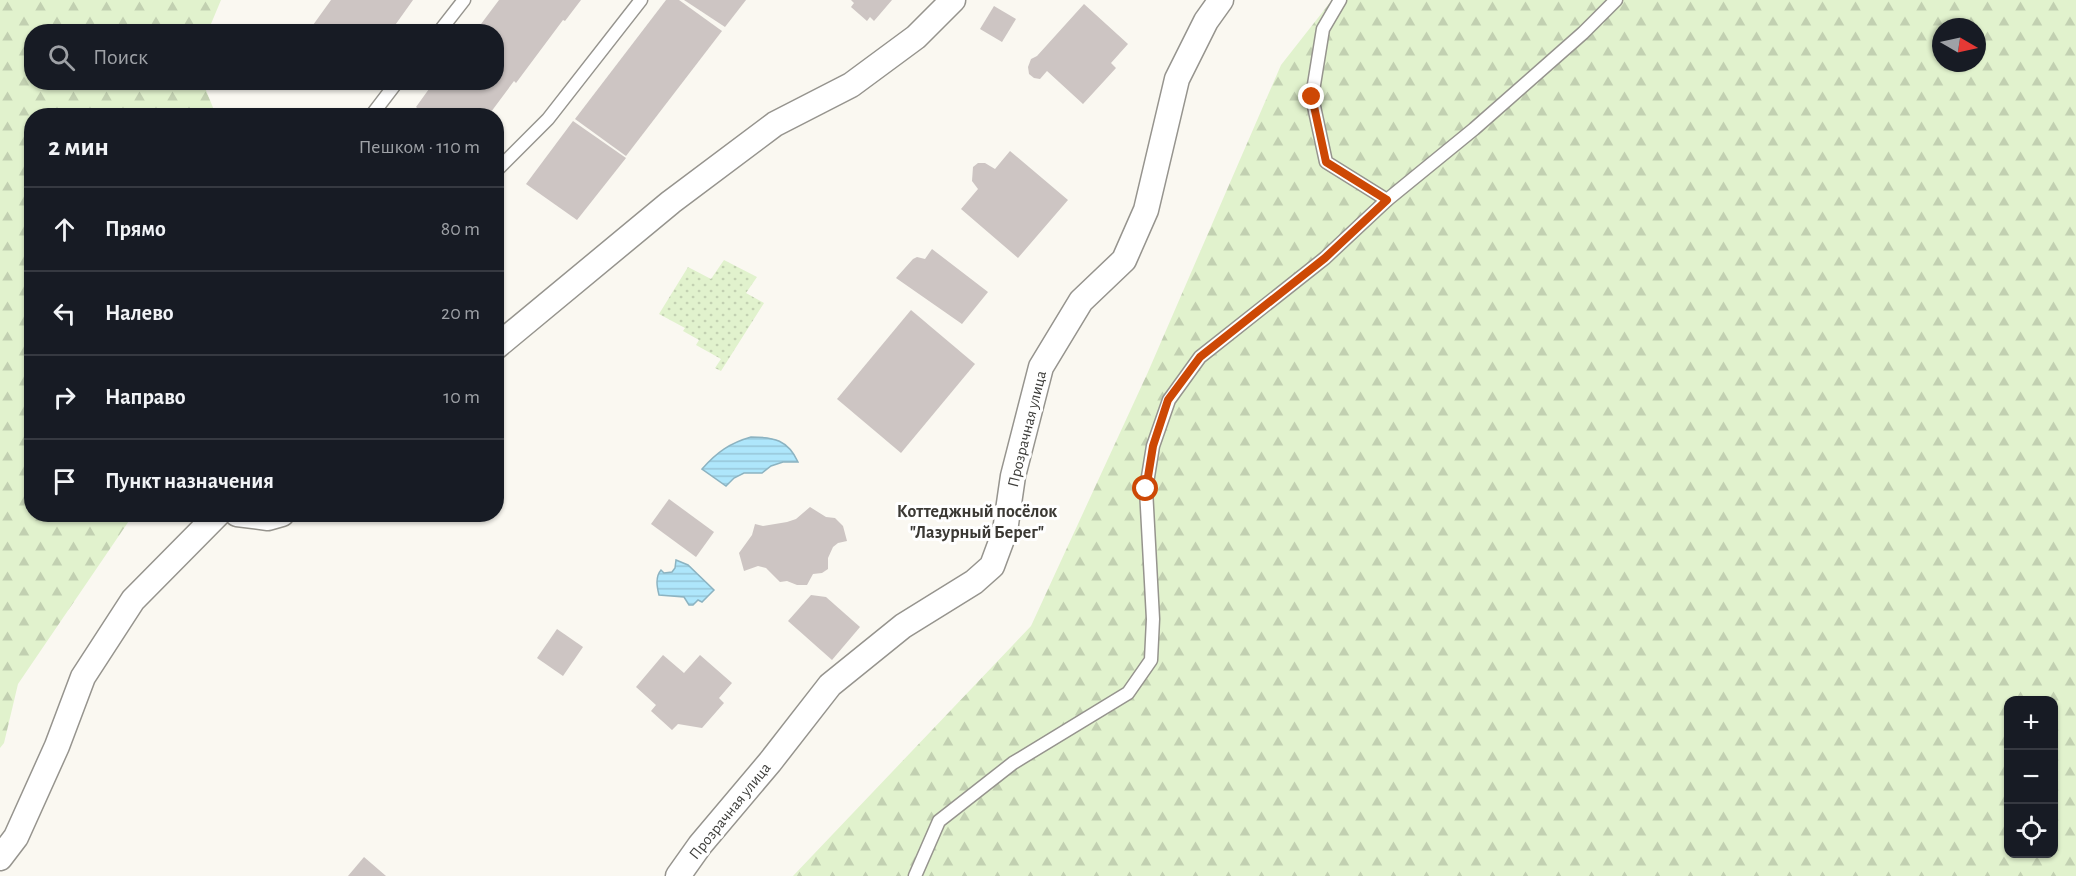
<!DOCTYPE html>
<html lang="ru">
<meta charset="utf-8">
<style>
:root{--surface:#171b24;--page:#242831;--text:#f1f3f6;--muted:#9ea1a6;--line:#363941}
body{margin:0;font-family:"Alegreya Sans",sans-serif;background:var(--page);color:var(--text)}
.controls{position:absolute;right:18px;bottom:18px;display:grid;overflow:hidden;border-radius:12px;box-shadow:0 2px 4px #0004}
.controls button{width:54px;height:54px;display:grid;place-items:center;padding:0;border:0;border-bottom:2px solid var(--line);background:var(--surface);color:var(--text);font:30px sans-serif}
.compass{position:absolute;left:1932px;top:18px;width:54px;height:54px;border-radius:50%;background:var(--surface);box-shadow:0 2px 4px #0004;rotate:99deg}
.stop{position:absolute;width:18px;height:18px;margin:-14px;border:4px solid #cd4805;border-radius:50%;background:#fff}
.stop.end{background:#cd4805;border-color:#fff;box-shadow:0 2px 6px #0008}
.list{margin:0;padding:0;list-style:none}
h2{display:flex;justify-content:space-between;align-items:center;height:78px;margin:0;padding:0 24px;font-size:26px}
h2 small{font-size:20px;font-weight:400;color:var(--muted)}
.list li{display:grid;grid-template-columns:39px 1fr auto;gap:18px;align-items:center;box-sizing:border-box;height:84px;padding:0 24px;border-top:2px solid var(--line)}
.list b{display:block;font-size:22px;white-space:nowrap}
.list em{font-size:20px;font-style:normal;color:var(--muted)}
.icon{flex:none;width:33px;height:33px;fill:none;stroke:currentColor;stroke-width:2;stroke-linecap:round;stroke-linejoin:round}
.map{position:relative;flex:none;width:2076px;height:876px;overflow:hidden}
.search{position:absolute;background:var(--surface);box-shadow:0 2px 4px #0004;left:24px;top:24px;width:480px;height:66px;display:flex;align-items:center;gap:15px;box-sizing:border-box;padding:0 21px;border-radius:24px;color:var(--muted);font-size:22px}
.panel{position:absolute;background:var(--surface);box-shadow:0 2px 4px #0004;left:24px;top:108px;width:480px;height:414px;border-radius:24px}
.map>svg:first-child{display:block}
.forest{fill:url(#forest-firs);fill-rule:evenodd}
.park{fill:url(#park-dots)}
.water{fill:url(#water-rules);stroke:#8cb3c1;stroke-width:1.5}
.building{fill:#cdc5c3}
.lines{fill:none;stroke-linecap:round;stroke-linejoin:round}
.service-casing{stroke:#96948e;stroke-width:15}
.minor-casing{stroke:#96948e;stroke-width:27}
.service{stroke:#fff;stroke-width:12}
.minor{stroke:#fff;stroke-width:24}
.route{stroke:#cd4805;stroke-width:8}
.labels{text-anchor:middle;dominant-baseline:central;stroke-width:6;stroke-linejoin:round;paint-order:stroke}
.street-label{font-size:16px;fill:#3d3d3a;stroke:#fff}
.neighbourhood-label{font-size:18px;font-weight:bold;fill:#3b3934;stroke:#fff}
</style>
<div class="map">
<svg width="2076" height="876" viewBox="0 0 2076 876">
<defs>
<pattern id="forest-firs" width="22" height="20" patternUnits="userSpaceOnUse" patternTransform="scale(1.5)"><rect width="22" height="20" fill="#e1f2cd"/><path d="M5 1l3.5 6h-7zM16 11l3.5 6h-7z" fill="#c2d0b1"/></pattern>
<pattern id="park-dots" width="8" height="8" patternUnits="userSpaceOnUse" patternTransform="scale(1.5)"><rect width="8" height="8" fill="#e1f2cd"/><path d="M2 2h.1M6 6h.1" fill="none" stroke="#c2d0b1" stroke-width="1.8" stroke-linecap="round"/></pattern>
<pattern id="water-rules" width="6" height="5" patternUnits="userSpaceOnUse" patternTransform="scale(1.5)"><rect width="6" height="5" fill="#aee6fb"/><path d="M0 2.5h6" fill="none" stroke="#97c6d8"/></pattern>
</defs>
<rect width="100%" height="100%" fill="#faf8f1"/>
<g class="forest">
<polygon points="0,0 221,0 208,31 32,32 32,82 203,83 216,115 32,116 32,514 133,515 18,684 4,743 0,748"/>
<path d="M1332,0H2076V876H793L1031,626L1148,372L1281,65ZM1941,27H1977V63H1941ZM2008,700H2054V854H2008Z"/>
</g>
<polygon class="park" points="724,260 757,277 746,293 764,303 721,371 715,368 721,359 696,345 699,340 683,331 685,328 659,314 688,267 711,279"/>
<g class="water">
<path d="M751,437C774,437 788,440 798,462H783L771,466L762,473H744L734,478L726,486L702,469C717,452 730,443 751,437Z"/>
<path d="M676,560L688,565L714,590L702,602L698,600L693,605H689L684,597L659,595C657,587 655,577 661,570L664,573L672,572L675,568Z"/>
</g>
<g class="building">
<polygon points="331,0 413,0 393,28 390,26 386,32 308,32"/>
<polygon points="499,0 581,0 565,21 563,20 516,83 514,81 488,116 427,116 416,107 434,82 496,82 496,32 475,32"/>
<polygon points="666,0 679,0 722,31 626,156 575,119"/>
<polygon points="684,0 746,0 725,27"/>
<polygon points="851,0 892,0 874,21 870,17 867,21 851,7 854,3"/>
<polygon points="1084,4 1128,44 1111,63 1116,68 1083,104 1047,71 1040,79 1034,78 1029,74 1028,67 1031,59 1037,56"/>
<polygon points="994,6 1016,19 1002,42 980,29"/>
<polygon points="573,121 626,158 577,220 526,184"/>
<polygon points="1010,151 1068,200 1018,258 961,209 978,189 972,181 973,167 978,163 985,163 995,169"/>
<polygon points="932,249 988,292 962,324 896,278 913,259 917,257 925,259"/>
<polygon points="911,310 975,364 901,453 837,399"/>
<polygon points="669,499 714,532 696,557 651,524"/>
<polygon points="810,507 826,517 835,518 843,526 847,541 838,543 833,547 828,558 828,569 822,573 813,574 807,585 797,585 787,581 780,582 766,568 758,566 744,571 739,553 752,535 755,524 763,526 787,522 796,519"/>
<polygon points="811,595 826,597 860,627 832,660 788,621"/>
<polygon points="557,629 583,647 563,676 537,658"/>
<polygon points="663,655 684,673 700,655 732,683 719,698 724,703 702,728 678,724 672,730 651,711 656,705 636,687"/>
<polygon points="364,857 386,876 348,876"/>
</g>
<g class="lines">
<g class="service-casing">
<g id="service">
<polyline points="1340,0 1323,29 1312,97 1326,162 1387,200"/>
<polyline points="439,32 464,0"/>
<polyline points="371,116 397,82"/>
<polyline points="496,171 548,119 641,0"/>
<polyline points="915,876 939,821 1013,763 1128,693 1151,660 1153,619 1146,489 1153,446 1169,400 1200,357 1325,258 1387,200 1474,129 1583,33 1616,0"/>
</g>
</g>
<g class="minor-casing">
<g id="minor">
<polyline points="496,347 671,202 775,124 851,85 916,37 953,0"/>
<polyline points="237,514 268,518 282,514"/>
<polyline points="0,858 16,837 57,746 83,677 133,600 218,514"/>
<polyline points="678,876 700,845 770,762 830,685 903,626 974,582 992,566 1005,531 1013,476 1041,367 1081,301 1124,260 1146,210 1177,79 1206,21 1221,0"/>
</g>
</g>
<use href="#service" class="service"/>
<use href="#minor" class="minor"/>
</g>
<g class="lines">
<polyline class="route" points="1146,489 1153,446 1168,400 1200,357 1325,258 1387,200 1326,162 1312,97"/>
</g>
<g class="labels">
<g class="street-label">
<text transform="translate(1027 429) rotate(-76)">Прозрачная улица</text>
<text transform="translate(730 811) rotate(-51)">Прозрачная улица</text>
</g>
<g class="neighbourhood-label">
<text x="977" y="512">Коттеджный посёлок<tspan x="977" dy="21">"Лазурный Берег"</tspan></text>
</g>
</g>
</svg>
<div class="controls">
<button>+</button>
<button>−</button>
<button><svg class="icon" aria-label="locate" viewBox="0 0 24 24"><circle cx="12" cy="12" r="6"/><path d="M12 2v4M12 18v4M2 12h4M18 12h4"/></svg></button>
</div>
<svg class="compass" viewBox="-18 -18 36 36"><path d="M0-13l5 13h-10z" fill="#e53935"/><path d="M0 13l5-13h-10z" fill="#9ea1a6"/></svg>
<div class="stop" style="left:1146px;top:489px"></div>
<div class="stop end" style="left:1312px;top:97px"></div>
<div class="search"><svg class="icon" aria-label="search" viewBox="0 0 24 24"><circle cx="10" cy="10" r="6"/><path d="M15 15l6 6"/></svg>Поиск</div>
<section class="panel">
<h2>2 мин<small>Пешком · 110 m</small></h2>
<ul class="list">
<li><svg class="icon" aria-label="ahead" viewBox="0 0 24 24"><path d="M12 20V5M6 11l6-6 6 6"/></svg><div><b>Прямо</b></div><em>80 m</em></li>
<li><svg class="icon" aria-label="left" viewBox="0 0 24 24"><path d="M17 20v-9H6M10 6l-5 5 5 5"/></svg><div><b>Налево</b></div><em>20 m</em></li>
<li><svg class="icon" aria-label="right" viewBox="0 0 24 24"><path d="M7 20v-9h11M14 6l5 5-5 5"/></svg><div><b>Направо</b></div><em>10 m</em></li>
<li><svg class="icon" aria-label="arrive" viewBox="0 0 24 24"><path d="M6 21V4h12l-3 4 3 4H6"/></svg><div><b>Пункт назначения</b></div></li>
</ul>
</section>
</div>
